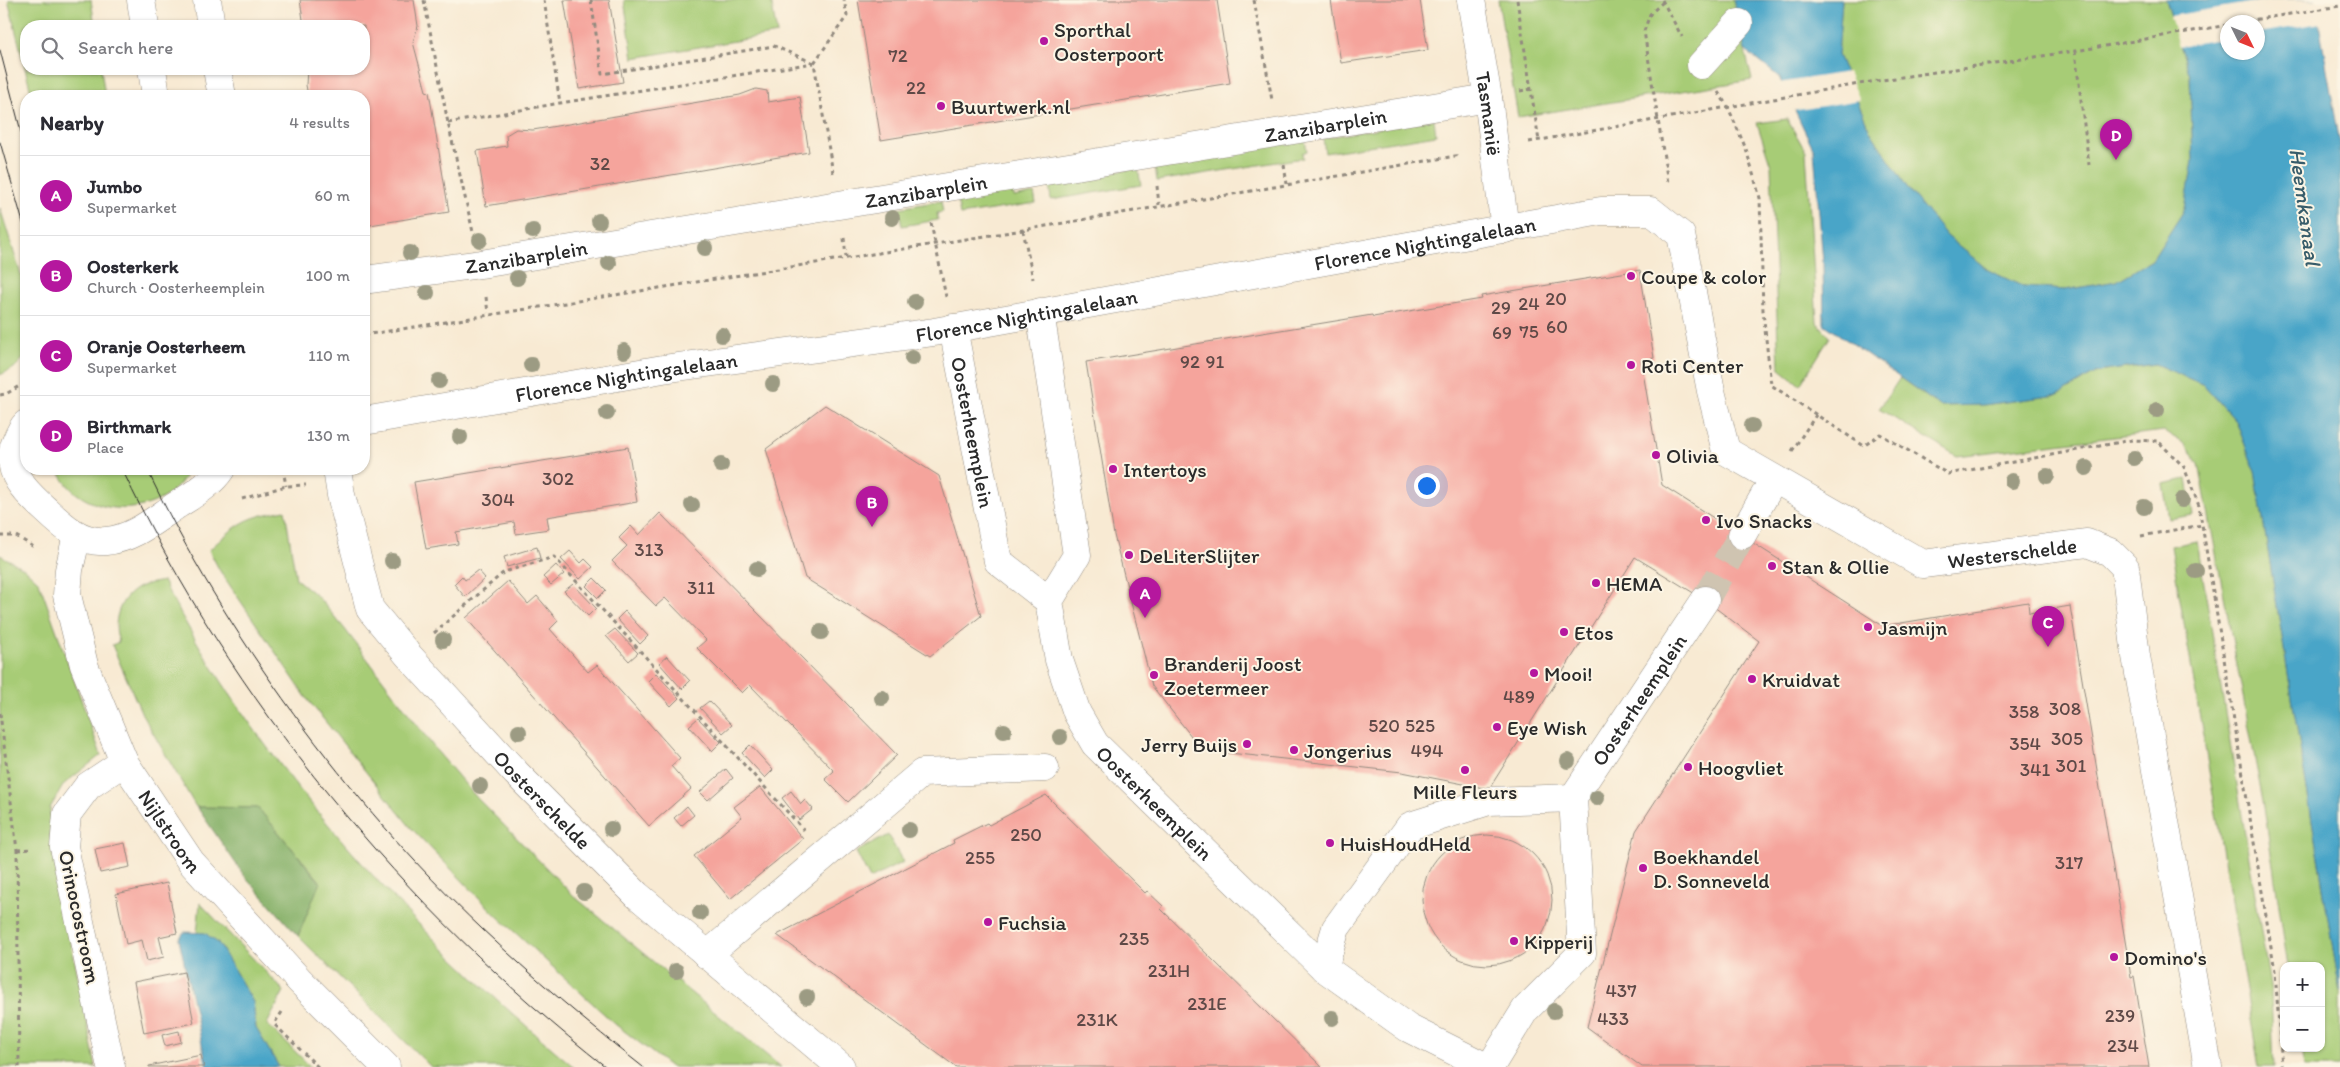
<!DOCTYPE html>
<meta charset="utf-8">
<style>
:root{--surface:#fff;--page:#f7f7f7;--text:#2b2b33;--muted:#7c7c81;--line:#e1e1e2;--accent:#b5179e}
body{margin:0;font-family:Itim,sans-serif;background:var(--page);color:var(--text)}
.controls{position:absolute;right:15px;bottom:15px;display:grid;overflow:hidden;border-radius:10px;box-shadow:0 1px 4px #0004}
.controls button{width:45px;height:45px;display:grid;place-items:center;padding:0;border:0;border-bottom:1px solid var(--line);background:var(--surface);color:var(--text);font:25px sans-serif}
.compass{position:absolute;left:2220px;top:15px;width:45px;height:45px;border-radius:50%;background:var(--surface);box-shadow:0 1px 4px #0004;rotate:133deg}
.you{position:absolute;left:1426px;top:485px;width:18px;height:18px;margin:-12px;border:4px solid #fff;border-radius:50%;background:#1a73e8;box-shadow:0 0 0 8px #1a73e833}
.badge{display:grid;place-items:center;width:32px;height:32px;border-radius:50%;background:var(--accent);color:#fff;font-size:16px;font-weight:700}
.pin{position:absolute;translate:-50% -41px;filter:drop-shadow(0 1px 2px #0008)}
.pin::after{content:'';position:absolute;top:26px;width:18px;height:15px;background:inherit;clip-path:polygon(0 0,100% 0,50% 100%)}
.list{margin:0;padding:0;list-style:none}
h2{display:flex;justify-content:space-between;align-items:center;height:65px;margin:0;padding:0 20px;font-size:21px}
h2 small{font-size:16px;font-weight:400;color:var(--muted)}
.list li{display:grid;grid-template-columns:32px 1fr auto;gap:15px;align-items:center;box-sizing:border-box;height:80px;padding:0 20px;border-top:1px solid var(--line)}
.list b{display:block;font-size:19px;white-space:nowrap}
.list p{margin:0;font-size:16px;white-space:nowrap;color:var(--muted)}
.list em{font-size:16px;font-style:normal;color:var(--muted)}
.icon{flex:none;width:28px;height:28px;fill:none;stroke:currentColor;stroke-width:2;stroke-linecap:round;stroke-linejoin:round}
.map{position:relative;flex:none;width:2340px;height:1067px;overflow:hidden}
.search{position:absolute;background:var(--surface);box-shadow:0 1px 4px #0004;left:20px;top:20px;width:350px;height:55px;display:flex;align-items:center;gap:12px;box-sizing:border-box;padding:0 18px;border-radius:20px;color:var(--muted);font-size:19px}
.panel{position:absolute;background:var(--surface);box-shadow:0 1px 4px #0004;left:20px;top:90px;width:350px;height:385px;border-radius:20px}
.map>svg:first-child{display:block}
.green{fill:#a7cc76;stroke:#697c50}
.forest{fill:#85b067;stroke:#586e49}
.water{fill:#4aa5c8;stroke:#3a687a;fill-rule:evenodd}
.pier{fill:#f8ead3}
.building{fill:#f5a49c}
.lines{fill:none;stroke-linecap:round;stroke-linejoin:round}
.minor-tunnel{stroke:#cfc4b1;stroke-width:28;stroke-dasharray:28 14;stroke-linecap:butt}
.minor-casing{stroke:#928a7f;stroke-width:29}
.path{stroke:#928a7f;stroke-width:3;stroke-dasharray:4 4;stroke-linecap:butt}
.minor{stroke:#fff;stroke-width:28}
.tram{stroke:#2b2b2b;stroke-width:1}
.tree{fill:#9c9b83}
.poi-dot{fill:#b5179e;stroke:#fcf5e5;stroke-width:2}
.labels{text-anchor:middle;dominant-baseline:central;stroke-width:4;stroke-linejoin:round;paint-order:stroke}
.number-label{font-size:19px;fill:#5e4947}
.poi-label{font-size:21px;fill:#2b2b2b;stroke:#fcf5e5;text-anchor:start}
.street-label{font-size:21px;fill:#2b2b2b;stroke:#fcf5e5}
.water-label{font-size:22px;font-style:italic;fill:#375c6a;stroke:#fcf5e5}
</style>
<div class="map">
<svg width="2340" height="1067" viewBox="0 0 2340 1067">
<rect width="100%" height="100%" fill="#fcf5e5"/>
<filter id="ink" filterUnits="userSpaceOnUse"><feTurbulence type="fractalNoise" baseFrequency=".02" numOctaves="2"/><feDisplacementMap in="SourceGraphic" scale="10" xChannelSelector="R" yChannelSelector="G"/><feConvolveMatrix kernelMatrix="1 2 1 2 8 2 1 2 1" color-interpolation-filters="sRGB"/></filter>
<filter id="wash" filterUnits="userSpaceOnUse"><feTurbulence type="fractalNoise" baseFrequency=".0096" numOctaves="4" result="noise"/><feDisplacementMap in="SourceGraphic" scale="20" xChannelSelector="R" yChannelSelector="G"/><feGaussianBlur stdDeviation="1.12" result="paint"/><feColorMatrix in="noise" values="0 0 0 0 0 0 0 0 0 0 0 0 0 0 0 0 0 1.4 0 .05"/><feComposite in="paint" operator="in"/></filter>
<g filter="url(#wash)">
<rect width="100%" height="100%" fill="#f8ead3"/>
<g class="green">
<polygon points="8,0 91,0 95,26 26,26 26,69 101,69 105,96 32,96"/>
<polygon points="624,0 771,0 777,34 633,58"/>
<polygon points="1498,0 1733,0 1752,80 1518,117"/>
<polygon points="1842,0 2166,0 2190,76 2193,160 2185,209 2152,260 2117,281 2065,290 2024,287 1988,270 1947,236 1909,190 1870,131 1838,55"/>
<polygon points="1434,119 1436,135 1325,153 1323,138"/>
<polygon points="1787,119 1806,152 1817,322 1830,337 1800,385 1779,368 1771,166 1757,123"/>
<polygon points="1305,140 1307,151 1302,153 1303,158 1157,181 1155,165"/>
<polygon points="1138,168 1141,185 1051,200 1049,183"/>
<polygon points="1013,189 1014,197 1034,193 1036,203 960,215 957,198"/>
<polygon points="941,201 943,212 937,213 938,220 902,226 899,208"/>
<polygon points="0,208 26,291 26,356 14,368 0,375"/>
<polygon points="2155,364 2204,385 2236,421 2255,471 2340,992 2340,1067 2304,1067 2301,1048 2321,1048 2321,966 2288,966 2264,807 2199,464 2183,443 2164,431 1957,456 1879,409 1900,378 1940,406 1983,405 2058,395 2097,372"/>
<path d="M58,469H189C167,521 79,522 58,469Z"/>
<polygon points="2187,479 2193,515 2169,519 2163,484"/>
<path d="M285,510L296,579L317,596L344,628L436,750L477,798L575,897L781,1067H671L615,1024L495,914L412,829L308,700L220,571L209,550C240,522 244,518 285,510Z"/>
<polygon points="2197,541 2271,992 2274,1067 2259,1067 2171,546"/>
<polygon points="0,555 25,569 39,582 101,755 64,784 50,808 50,837 96,1067 0,1067"/>
<path d="M163,581C258,766 416,935 574,1067H431L298,936L320,881L258,808L196,807L142,714L112,645L119,642C112,623 118,600 136,589C143,584 154,583 163,581Z"/>
<polygon points="888,835 903,862 870,879 856,852"/>
<polygon points="200,903 284,991 267,1024 311,1067 279,1067 256,1028 253,1002 219,944 205,933 197,933"/>
</g>
<polygon class="forest" points="197,807 258,808 320,882 298,936 243,874"/>
<g class="water">
<path d="M1733,0H1842L1838,55L1870,131L1909,190L1947,236L1988,270L2024,287L2065,290L2117,281L2152,260L2185,209L2193,160L2190,76L2166,0H2315L2340,144V992L2255,471L2236,421L2204,385L2155,364L2097,372L2058,395L1983,405L1940,406L1824,324L1823,263L1814,150L1779,77L1745,50ZM2228,22H2258V52H2228Z"/>
<polygon points="184,932 205,933 219,944 253,1002 256,1028 279,1067 207,1067 179,939"/>
</g>
<g class="pier">
<polygon points="2267,0 2317,0 2321,23 2258,33 2258,22 2228,22 2227,38 2179,46 2170,16"/>
<polygon points="1848,72 1860,100 1792,111 1779,83"/>
</g>
<g id="blocks">
<g class="building">
<polygon points="300,0 414,0 418,26 413,42 426,91 429,92 449,212 364,226 364,96 308,96 306,85 307,69 364,69 364,26 304,26"/>
<polygon points="564,0 609,0 623,82 579,89"/>
<polygon points="858,0 1217,0 1230,83 881,140"/>
<polygon points="1331,0 1420,0 1428,50 1341,63"/>
<polygon points="756,89 767,91 768,102 800,97 809,152 486,206 477,151 507,146 506,135 516,129 533,130 740,95"/>
<polygon points="1640,270 1654,358 1641,360 1662,485 1883,626 2028,602 2029,613 2070,606 2131,977 2134,976 2149,1067 1642,1067 1587,1027 1636,831 1759,641 1705,600 1635,557 1489,789 1402,772 1202,750 1152,686 1114,535 1086,362 1372,315 1373,317 1482,299 1481,296"/>
<polygon points="825,405 939,476 981,616 930,656 805,578 766,449"/>
<polygon points="628,447 637,502 547,517 549,529 516,534 514,522 456,532 458,544 426,549 414,482"/>
<polygon points="660,513 897,755 848,802 825,779 834,771 750,685 742,693 697,648 706,640 665,598 656,606 612,561 627,546 619,538 631,526 639,535"/>
<polygon points="537,547 540,558 507,567 504,557"/>
<polygon points="570,551 581,563 585,559 593,567 580,579 561,559"/>
<polygon points="556,565 564,574 551,585 543,577"/>
<polygon points="478,570 485,578 465,597 454,584 462,576 465,580"/>
<polygon points="594,578 606,590 598,598 586,586"/>
<polygon points="508,581 528,604 537,596 558,621 550,629 588,672 597,665 680,758 671,766 691,789 649,826 466,618"/>
<polygon points="573,584 596,608 588,616 564,591"/>
<polygon points="625,611 648,636 640,644 617,619"/>
<polygon points="615,629 638,653 629,661 606,636"/>
<polygon points="667,656 690,681 682,689 659,663"/>
<polygon points="656,673 679,698 671,706 648,681"/>
<polygon points="709,701 732,725 723,733 700,708"/>
<polygon points="698,718 721,742 712,751 689,726"/>
<polygon points="750,745 773,770 765,778 742,753"/>
<polygon points="726,769 733,778 708,800 700,792"/>
<polygon points="760,787 803,839 730,899 694,856 742,817 734,807"/>
<polygon points="791,791 801,804 805,800 813,809 799,820 782,798"/>
<polygon points="1046,795 1145,893 1147,891 1163,906 1161,909 1322,1067 956,1067 777,935 954,843 953,840 987,823 989,825"/>
<polygon points="687,806 694,815 681,826 674,818"/>
<circle cx="1487" cy="900" r="65"/>
<polygon points="125,843 130,867 100,873 95,849"/>
<polygon points="167,883 177,933 159,937 164,957 147,961 142,940 126,944 116,894"/>
<polygon points="184,972 194,1023 144,1033 134,982"/>
<polygon points="179,1031 181,1042 165,1046 162,1035"/>
<polygon points="201,1055 204,1067 149,1067 149,1066"/>
</g>
</g>
</g>
<g filter="url(#ink)">
<use href="#blocks" fill-opacity="0" stroke="#928a7f" stroke-width="1"/>
<g class="lines">
<polyline class="minor-tunnel" points="1705,600 1742,535"/>
<g class="minor-casing">
<g id="minor">
<polyline points="141,0 145,26"/>
<polyline points="207,0 211,26"/>
<path id="s1" d="M1471,0L1488,98L1505,229"/>
<polyline points="1701,65 1739,23"/>
<polyline points="152,69 156,96"/>
<polyline points="217,69 222,96"/>
<path id="s2" d="M364,280L481,264L1488,98"/>
<path id="s3" d="M1040,312L1077,555L1049,601L1059,660L1077,713L1095,744L1324,968L1408,1028L1486,1067"/>
<path id="s4" d="M953,328L998,561L1049,601"/>
<path id="s5" d="M364,421L663,369L934,332L1601,211H1651L1681,235L1711,391L1726,451L1923,564L2087,543L2110,552L2125,567L2136,656L2208,1067"/>
<path d="M26,424C21,429 18,437 15,444C4,473 27,493 47,511C64,527 81,543 106,541C132,539 153,521 174,507C189,497 211,485 221,469"/>
<path id="s6" d="M337,469L341,495L370,609L409,656L516,773L637,895L841,1067"/>
<path id="s7" d="M77,535L69,570L67,595L84,665L124,762L191,862L300,981L386,1067"/>
<polyline points="1742,535 1774,479"/>
<polyline points="707,955 922,773 1045,768"/>
<polyline points="1324,968 1336,928 1410,826 1489,801 1573,798"/>
<polyline points="111,1067 64,847 67,814 88,786 124,762"/>
<path id="s8" d="M1490,1067L1525,1010L1582,953L1573,798L1705,600"/>
</g>
</g>
<g class="path">
<polyline points="424,0 448,123 473,232"/>
<polyline points="544,0 560,103"/>
<polyline points="591,0 602,74 774,46 814,63"/>
<polyline points="1254,0 1272,100"/>
<polyline points="1517,0 1539,141"/>
<polyline points="1662,0 1682,37"/>
<polyline points="1663,2 1650,14 1644,31 1668,183"/>
<polyline points="2240,22 2340,6"/>
<polyline points="2075,51 2089,165"/>
<polyline points="1520,91 1532,89"/>
<polyline points="1718,92 1728,107 1746,149 1760,198 1763,311 1771,385 1864,446 1880,434 1948,474 2132,440 2158,441 2184,467 2199,506 2275,971 2282,1067"/>
<polyline points="448,123 560,103 814,63"/>
<polyline points="1529,142 1882,80 2075,51 2228,25"/>
<polyline points="1284,165 1287,184"/>
<polyline points="833,173 814,63 847,16 844,0"/>
<polyline points="1157,186 1159,205"/>
<polyline points="931,223 946,297"/>
<polyline points="1023,230 1033,279"/>
<polyline points="844,238 846,257"/>
<polyline points="486,297 488,313"/>
<polyline points="364,335 1023,230 1461,155"/>
<polyline points="0,395 6,394 26,382"/>
<polyline points="1792,451 1816,415"/>
<polyline points="283,469 286,486"/>
<polyline points="242,499 286,486 306,485"/>
<polyline points="0,536 16,536 34,547"/>
<polyline points="2141,536 2202,525"/>
<polyline points="434,633 504,572 554,557 804,830"/>
<polyline points="0,713 17,850 19,1067"/>
<polyline points="17,850 31,849"/>
<polyline points="282,1012 274,1024 318,1067"/>
</g>
<use href="#minor" class="minor"/>
<g class="tram">
<polyline points="0,50 26,151"/>
<polyline points="0,142 26,233"/>
<path d="M122,469C232,702 404,908 606,1067"/>
<path d="M147,469C223,632 351,805 481,928C533,977 587,1023 643,1067"/>
</g>
</g>
<g class="tree">
<circle cx="892" cy="218" r="8"/>
<circle cx="599" cy="221" r="8"/>
<circle cx="533" cy="231" r="8"/>
<circle cx="480" cy="240" r="8"/>
<circle cx="705" cy="248" r="8"/>
<circle cx="410" cy="253" r="8"/>
<circle cx="609" cy="263" r="8"/>
<circle cx="517" cy="278" r="8"/>
<circle cx="427" cy="293" r="8"/>
<circle cx="915" cy="302" r="8"/>
<circle cx="722" cy="335" r="8"/>
<circle cx="624" cy="351" r="8"/>
<circle cx="912" cy="358" r="8"/>
<circle cx="531" cy="365" r="8"/>
<circle cx="439" cy="381" r="8"/>
<circle cx="773" cy="384" r="8"/>
<circle cx="2157" cy="410" r="8"/>
<circle cx="607" cy="413" r="8"/>
<circle cx="1752" cy="426" r="8"/>
<circle cx="460" cy="437" r="8"/>
<circle cx="2134" cy="458" r="8"/>
<circle cx="721" cy="465" r="8"/>
<circle cx="2086" cy="468" r="8"/>
<circle cx="2047" cy="476" r="8"/>
<circle cx="2012" cy="481" r="8"/>
<circle cx="2182" cy="500" r="8"/>
<circle cx="692" cy="505" r="8"/>
<circle cx="2144" cy="507" r="8"/>
<circle cx="392" cy="561" r="8"/>
<circle cx="757" cy="569" r="8"/>
<circle cx="2196" cy="571" r="8"/>
<circle cx="821" cy="632" r="8"/>
<circle cx="443" cy="640" r="8"/>
<circle cx="882" cy="698" r="8"/>
<circle cx="1004" cy="731" r="8"/>
<circle cx="519" cy="732" r="8"/>
<circle cx="1060" cy="737" r="8"/>
<circle cx="1568" cy="761" r="8"/>
<circle cx="480" cy="786" r="8"/>
<circle cx="1597" cy="798" r="8"/>
<circle cx="611" cy="829" r="8"/>
<circle cx="909" cy="830" r="8"/>
<circle cx="584" cy="892" r="8"/>
<circle cx="700" cy="913" r="8"/>
<circle cx="676" cy="971" r="8"/>
<circle cx="807" cy="997" r="8"/>
<circle cx="1554" cy="1011" r="8"/>
<circle cx="1332" cy="1018" r="8"/>
</g>
</g>
<g class="poi-dot">
<circle cx="1044" cy="41" r="5"/>
<circle cx="941" cy="106" r="5"/>
<circle cx="1631" cy="276" r="5"/>
<circle cx="1631" cy="365" r="5"/>
<circle cx="1656" cy="455" r="5"/>
<circle cx="1113" cy="469" r="5"/>
<circle cx="1706" cy="520" r="5"/>
<circle cx="1129" cy="555" r="5"/>
<circle cx="1772" cy="566" r="5"/>
<circle cx="1596" cy="583" r="5"/>
<circle cx="1868" cy="627" r="5"/>
<circle cx="1564" cy="632" r="5"/>
<circle cx="1534" cy="673" r="5"/>
<circle cx="1154" cy="675" r="5"/>
<circle cx="1752" cy="679" r="5"/>
<circle cx="1497" cy="727" r="5"/>
<circle cx="1247" cy="744" r="5"/>
<circle cx="1294" cy="750" r="5"/>
<circle cx="1688" cy="767" r="5"/>
<circle cx="1465" cy="770" r="5"/>
<circle cx="1330" cy="843" r="5"/>
<circle cx="1643" cy="868" r="5"/>
<circle cx="988" cy="922" r="5"/>
<circle cx="1514" cy="941" r="5"/>
<circle cx="2114" cy="957" r="5"/>
</g>
<g class="labels">
<g class="number-label">
<text x="898" y="55">72</text>
<text x="916" y="87">22</text>
<text x="600" y="163">32</text>
<text x="1556" y="298">20</text>
<text x="1529" y="303">24</text>
<text x="1501" y="307">29</text>
<text x="1557" y="326">60</text>
<text x="1529" y="331">75</text>
<text x="1502" y="332">69</text>
<text x="1190" y="361">92</text>
<text x="1215" y="361">91</text>
<text x="558" y="478">302</text>
<text x="498" y="499">304</text>
<text x="649" y="549">313</text>
<text x="701" y="587">311</text>
<text x="1519" y="696">489</text>
<text x="2065" y="708">308</text>
<text x="2024" y="711">358</text>
<text x="1384" y="725">520</text>
<text x="1420" y="725">525</text>
<text x="2067" y="738">305</text>
<text x="2025" y="743">354</text>
<text x="1427" y="750">494</text>
<text x="2071" y="765">301</text>
<text x="2035" y="769">341</text>
<text x="1026" y="834">250</text>
<text x="980" y="857">255</text>
<text x="2069" y="862">317</text>
<text x="1134" y="938">235</text>
<text x="1169" y="970">231H</text>
<text x="1621" y="990">437</text>
<text x="1207" y="1003">231E</text>
<text x="2120" y="1015">239</text>
<text x="1613" y="1018">433</text>
<text x="1097" y="1019">231K</text>
<text x="2123" y="1045">234</text>
</g>
<g class="poi-label">
<text x="1054" y="29">Sporthal<tspan x="1054" dy="24">Oosterpoort</tspan></text>
<text x="951" y="106">Buurtwerk.nl</text>
<text x="1641" y="276">Coupe &amp; color</text>
<text x="1641" y="365">Roti Center</text>
<text x="1666" y="455">Olivia</text>
<text x="1123" y="469">Intertoys</text>
<text x="1716" y="520">Ivo Snacks</text>
<text x="1139" y="555">DeLiterSlijter</text>
<text x="1782" y="566">Stan &amp; Ollie</text>
<text x="1606" y="583">HEMA</text>
<text x="1878" y="627">Jasmijn</text>
<text x="1574" y="632">Etos</text>
<text x="1164" y="663">Branderij Joost<tspan x="1164" dy="24">Zoetermeer</tspan></text>
<text x="1544" y="673">Mooi!</text>
<text x="1762" y="679">Kruidvat</text>
<text x="1507" y="727">Eye Wish</text>
<text x="1237" y="744" text-anchor="end">Jerry Buijs</text>
<text x="1304" y="750">Jongerius</text>
<text x="1698" y="767">Hoogvliet</text>
<text x="1465" y="791" text-anchor="middle">Mille Fleurs</text>
<text x="1340" y="843">HuisHoudHeld</text>
<text x="1653" y="856">Boekhandel<tspan x="1653" dy="24">D. Sonneveld</tspan></text>
<text x="998" y="922">Fuchsia</text>
<text x="1524" y="941">Kipperij</text>
<text x="2124" y="957">Domino's</text>
</g>
<g class="street-label">
<text stroke="none"><textPath href="#s1" startOffset="115">Tasmanië</textPath></text>
<text stroke="none"><textPath href="#s2" startOffset="974">Zanzibarplein</textPath></text>
<text stroke="none"><textPath href="#s2" startOffset="569">Zanzibarplein</textPath></text>
<text stroke="none"><textPath href="#s5" startOffset="1076">Florence Nightingalelaan</textPath></text>
<text stroke="none"><textPath href="#s2" startOffset="164">Zanzibarplein</textPath></text>
<text stroke="none"><textPath href="#s5" startOffset="671">Florence Nightingalelaan</textPath></text>
<text stroke="none"><textPath href="#s5" startOffset="266">Florence Nightingalelaan</textPath></text>
<text stroke="none"><textPath href="#s4" startOffset="106">Oosterheemplein</textPath></text>
<text stroke="none"><textPath href="#s5" startOffset="1881">Westerschelde</textPath></text>
<text stroke="none"><textPath href="#s8" startOffset="421">Oosterheemplein</textPath></text>
<text stroke="none"><textPath href="#s6" startOffset="401">Oosterschelde</textPath></text>
<text stroke="none"><textPath href="#s3" startOffset="535">Oosterheemplein</textPath></text>
<text stroke="none"><textPath href="#s7" startOffset="321">Nijlstroom</textPath></text>
<text transform="translate(80 917) rotate(78)">Orinocostroom</text>
</g>
<g class="water-label">
<text transform="translate(2305 207) rotate(82)">Heemkanaal</text>
</g>
</g>
</svg>
<div class="controls">
<button>+</button>
<button>−</button>
</div>
<svg class="compass" viewBox="-18 -18 36 36"><path d="M0-13l5 13h-10z" fill="#e53935"/><path d="M0 13l5-13h-10z" fill="#7c7c81"/></svg>
<div class="you"></div>
<div class="pin badge" style="left:1145px;top:618px">A</div>
<div class="pin badge" style="left:872px;top:527px">B</div>
<div class="pin badge" style="left:2048px;top:647px">C</div>
<div class="pin badge" style="left:2116px;top:160px">D</div>
<div class="search"><svg class="icon" aria-label="search" viewBox="0 0 24 24"><circle cx="10" cy="10" r="6"/><path d="M15 15l6 6"/></svg>Search here</div>
<section class="panel">
<h2>Nearby<small>4 results</small></h2>
<ul class="list">
<li><span class="badge">A</span><div><b>Jumbo</b><p>Supermarket</p></div><em>60 m</em></li>
<li><span class="badge">B</span><div><b>Oosterkerk</b><p>Church · Oosterheemplein</p></div><em>100 m</em></li>
<li><span class="badge">C</span><div><b>Oranje Oosterheem</b><p>Supermarket</p></div><em>110 m</em></li>
<li><span class="badge">D</span><div><b>Birthmark</b><p>Place</p></div><em>130 m</em></li>
</ul>
</section>
</div>
